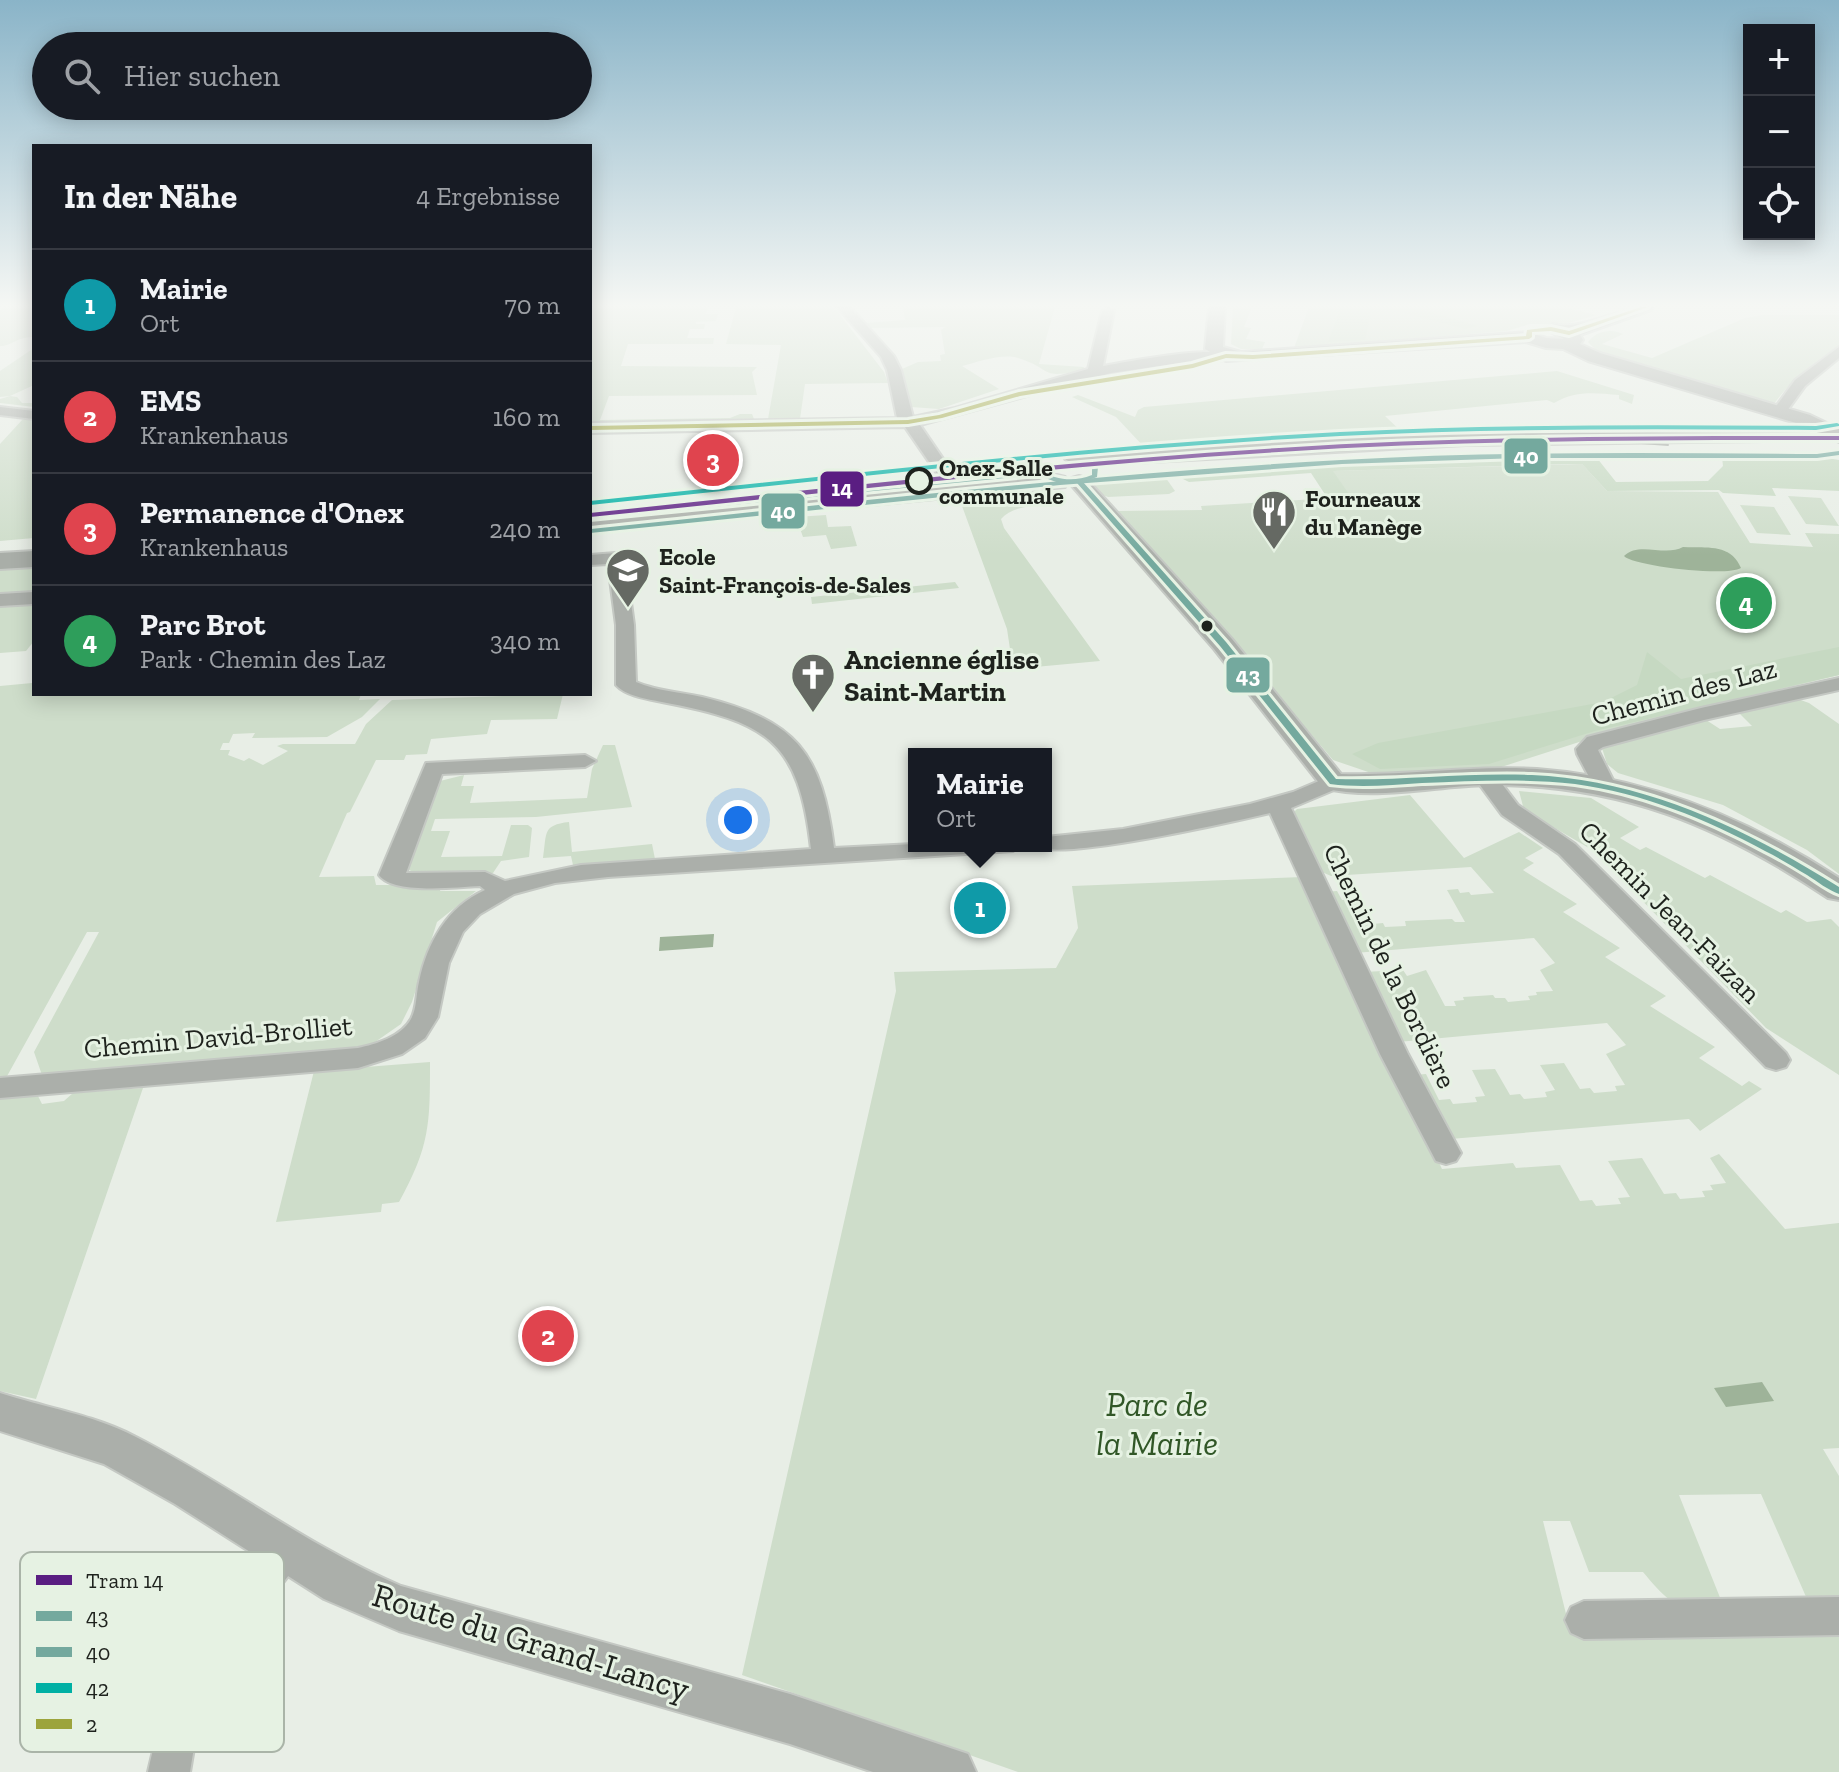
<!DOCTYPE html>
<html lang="de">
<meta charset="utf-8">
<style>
:root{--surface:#171b24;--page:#242831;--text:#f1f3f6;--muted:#9ea1a6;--line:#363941;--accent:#656963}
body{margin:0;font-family:"Zilla Slab",serif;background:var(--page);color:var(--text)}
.controls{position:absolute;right:24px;top:24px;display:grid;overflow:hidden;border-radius:0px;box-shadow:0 4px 20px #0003}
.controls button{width:72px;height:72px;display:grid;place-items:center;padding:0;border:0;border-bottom:2px solid var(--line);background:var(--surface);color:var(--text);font:40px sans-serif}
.you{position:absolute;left:738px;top:820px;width:28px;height:28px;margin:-20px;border:6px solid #fff;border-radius:50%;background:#1a73e8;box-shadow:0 0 0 12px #1a73e833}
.badge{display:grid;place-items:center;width:52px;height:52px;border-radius:50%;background:var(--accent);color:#fff;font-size:26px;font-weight:700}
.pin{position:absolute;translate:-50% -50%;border:4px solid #fff;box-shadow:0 2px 8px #0006}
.popup{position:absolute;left:908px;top:748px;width:144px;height:104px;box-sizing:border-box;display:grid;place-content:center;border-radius:0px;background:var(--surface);filter:drop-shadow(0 2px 6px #0005);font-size:26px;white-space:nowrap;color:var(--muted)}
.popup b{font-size:30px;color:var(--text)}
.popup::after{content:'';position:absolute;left:50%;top:100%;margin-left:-16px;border:16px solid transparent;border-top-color:var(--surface)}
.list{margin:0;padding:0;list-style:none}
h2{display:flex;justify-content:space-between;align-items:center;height:104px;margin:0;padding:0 32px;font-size:34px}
h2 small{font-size:26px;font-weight:400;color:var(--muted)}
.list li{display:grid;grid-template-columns:52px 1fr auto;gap:24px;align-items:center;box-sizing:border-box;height:112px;padding:0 32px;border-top:2px solid var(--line)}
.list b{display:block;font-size:30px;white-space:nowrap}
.list p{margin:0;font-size:26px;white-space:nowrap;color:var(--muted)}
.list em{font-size:26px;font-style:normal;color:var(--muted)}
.icon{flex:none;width:44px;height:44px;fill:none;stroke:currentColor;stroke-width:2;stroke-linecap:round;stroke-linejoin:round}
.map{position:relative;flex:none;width:1839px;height:1772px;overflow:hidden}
.search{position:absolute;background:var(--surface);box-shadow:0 4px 20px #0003;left:32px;top:32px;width:560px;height:88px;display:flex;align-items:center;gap:20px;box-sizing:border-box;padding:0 28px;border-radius:44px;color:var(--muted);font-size:30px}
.panel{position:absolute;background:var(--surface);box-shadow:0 4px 20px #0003;left:32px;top:144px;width:560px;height:552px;border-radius:0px}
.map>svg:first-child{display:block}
.green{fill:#ceddca}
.forest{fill:#c6d9c2}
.water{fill:#9eb399}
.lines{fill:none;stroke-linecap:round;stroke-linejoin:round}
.minor-casing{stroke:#c4c8c3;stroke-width:4}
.tertiary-casing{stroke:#c4c8c3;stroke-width:4}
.secondary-casing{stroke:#c4c8c3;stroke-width:4}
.minor{fill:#abafaa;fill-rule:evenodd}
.tertiary{fill:#abafaa;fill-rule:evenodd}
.secondary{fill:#a9aea8;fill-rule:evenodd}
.tram{stroke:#a8ada7;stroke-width:2}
.bus-1-casing{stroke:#e6f2e3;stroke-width:6}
.bus-2-casing{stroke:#e6f2e3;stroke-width:6}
.bus-3-casing{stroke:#e6f2e3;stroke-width:6}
.bus-4-casing{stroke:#e6f2e3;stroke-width:6}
.bus-1{fill:#74a99e;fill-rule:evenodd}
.bus-2{fill:#74a99e;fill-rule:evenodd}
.bus-3{fill:#00b0a4;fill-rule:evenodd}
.bus-4{fill:#9ca43c;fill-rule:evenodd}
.tram-1-casing{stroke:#e6f2e3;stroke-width:6}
.tram-1{fill:#5a1e82;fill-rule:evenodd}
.stop-dot{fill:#e6f2e3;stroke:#1e221d;stroke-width:4}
.bus-dot{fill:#1e221d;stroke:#e6f2e3;stroke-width:3}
.labels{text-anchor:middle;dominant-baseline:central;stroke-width:6;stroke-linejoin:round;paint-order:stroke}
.far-stop-label{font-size:24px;font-weight:bold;fill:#1e221d;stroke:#e6f2e3;text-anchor:start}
.far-poi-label{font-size:24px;font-weight:bold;fill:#1e221d;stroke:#e6f2e3;text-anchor:start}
.poi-label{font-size:28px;font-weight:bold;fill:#1e221d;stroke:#e6f2e3;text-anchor:start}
.street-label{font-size:28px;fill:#1e221d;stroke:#e6f2e3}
.near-park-label{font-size:34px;font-style:italic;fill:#315727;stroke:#e6f2e3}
.near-street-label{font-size:34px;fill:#1e221d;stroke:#e6f2e3}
.key{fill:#e6f2e3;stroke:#aab4a8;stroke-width:2}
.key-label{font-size:22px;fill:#1e221d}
.line-badge{stroke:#e6f2e3;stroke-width:3}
.badge-label{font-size:22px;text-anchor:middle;font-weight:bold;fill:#fff}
</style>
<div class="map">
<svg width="1839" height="1772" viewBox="0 0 1839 1772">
<rect width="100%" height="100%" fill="#e8eee6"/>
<g class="green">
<path d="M6,307H34V337C18,336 12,346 0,346V310Z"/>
<polygon points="590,307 708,307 706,314 718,314 716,321 696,322 696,324 705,324 704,329 690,329 687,338 714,338 713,344 628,344 621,366 757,367 752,372 757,395 609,396 600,420 730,418 740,414 752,414 754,419 590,423"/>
<polygon points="736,307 834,307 884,372 888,383 805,384 800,419 768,419 781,345 726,344"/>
<path d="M903,307H1055L1039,364L1084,367L1083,370C1038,380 1054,369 1018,358C1002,353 978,362 962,366L999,389L939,409L911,407L902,369L918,362L941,361L940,355L945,354L941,330L945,327L870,328L866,323L905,320Z"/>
<polygon points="1233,307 1252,307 1244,327 1251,328 1246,339 1265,342 1262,349 1241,349 1231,344"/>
<polygon points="1309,307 1565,307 1596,315 1566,324 1530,324 1507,331 1294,348"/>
<path d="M1763,315H1839V346C1813,363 1792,379 1773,405L1599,353L1588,342C1596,331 1611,328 1623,334L1602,344L1652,358L1745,318Z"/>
<polygon points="34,348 34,385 10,396 17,397 22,403 34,403 34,407 0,403 0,399 10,396 0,397 0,371"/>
<path d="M1557,371L1634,395L1632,404L1619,399V395C1595,393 1576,390 1554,403L1547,400L1385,416L1404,434L1145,448L1116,417L1072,397L1078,395L1135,417L1138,410L1144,407Z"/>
<polygon points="23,419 34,420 34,538 0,541 0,444"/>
<polygon points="1582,464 1607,491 1718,492 1750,543 1813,547 1805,533 1839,534 1839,675 1629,726 1495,769 1377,775 1333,760 1254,667 1255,664 1116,511 1202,510 1201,506 1350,497 1332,471"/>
<polygon points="1153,472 1163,474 1175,491 1169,494 1108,497 1100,494 1094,487 1099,480 1106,478"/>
<polygon points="1788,496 1821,498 1839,526 1806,524"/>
<path d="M1053,497L1059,504C1039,506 1014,504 1001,519L1004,528L1100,661L1013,669L1007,629L962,506Z"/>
<polygon points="1740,505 1774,507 1791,535 1757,533"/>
<polygon points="826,515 828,527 851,526 857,546 831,549 826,535 803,537 796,517"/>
<polygon points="34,566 34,595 0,597 0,568"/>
<polygon points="955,582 959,588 812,604 811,597"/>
<polygon points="34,603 34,641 26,651 0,653 0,606"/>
<polygon points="34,680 34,694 361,694 359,700 380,699 362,717 327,737 252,738 255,733 233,734 229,743 223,743 220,750 230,750 228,755 244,761 249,758 263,765 288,751 277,746 283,744 355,744 366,724 392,700 563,694 557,719 491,720 487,734 431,739 427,754 406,755 404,760 376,760 350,812 347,813 319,877 374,876 376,885 441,885 440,891 476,891 437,922 412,1002 401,1024 368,1047 307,1058 43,1078 34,1052 99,932 87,932 6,1078 0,1079 0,686 32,683"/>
<path d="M1795,698L1809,703L1839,724V874L1807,850L1723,805L1618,773L1607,764L1602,748L1605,744C1640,737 1669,726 1703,718L1720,729L1752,726L1736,710Z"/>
<polygon points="603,745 615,745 632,807 536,817 435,819 431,831 450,831 441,857 502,856 511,825 528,825 532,828 529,857 501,861 493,873 416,873 409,870 408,863 440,781 464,775 461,786 474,786 470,803 587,798 592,769"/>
<polygon points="1519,791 1591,798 1639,827 1620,838 1640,850 1646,847 1705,878 1710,875 1781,913 1786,910 1807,922 1831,919 1839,927 1839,1075 1766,1028 1594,851 1524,810"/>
<polygon points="1410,795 1464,858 1519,832 1543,848 1525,858 1534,863 1523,870 1577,904 1563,912 1620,948 1605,957 1666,996 1650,1006 1715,1047 1699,1058 1742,1086 1749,1081 1762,1089 1700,1131 1689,1119 1450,1139 1413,1075 1426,1074 1439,1100 1450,1099 1453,1104 1477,1102 1475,1097 1485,1096 1472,1070 1495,1069 1510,1095 1520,1094 1524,1099 1547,1097 1545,1092 1555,1090 1540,1065 1564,1063 1580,1089 1590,1088 1594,1093 1617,1091 1615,1086 1625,1085 1606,1054 1626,1045 1607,1023 1398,1042 1363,972 1403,970 1407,976 1426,970 1445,1006 1456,1006 1454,1001 1464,1000 1463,997 1493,995 1495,998 1505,998 1508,1002 1530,1000 1528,996 1537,995 1536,992 1553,991 1540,970 1555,963 1534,938 1355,953 1324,892 1337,891 1342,900 1361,899 1373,924 1383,923 1385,927 1406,926 1405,921 1452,919 1455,922 1465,922 1447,890 1458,889 1460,893 1469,892 1471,895 1494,893 1471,867 1331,876 1322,872 1293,813 1297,809"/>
<path d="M569,822L572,852L652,844L655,859L579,867L573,865L571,856L543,858C547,833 542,825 569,822Z"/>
<path d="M1302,877L1442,1169L1513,1163L1516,1168L1560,1165L1580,1201L1592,1200L1596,1206L1621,1204L1618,1198L1630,1197L1608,1161L1642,1158L1664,1194L1676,1193L1680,1199L1705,1197L1702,1191L1713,1190L1710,1185L1726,1183L1710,1158L1719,1154L1785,1229L1839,1223V1448L1823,1449L1839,1476V1607L1807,1599L1761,1494L1679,1495L1723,1605C1681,1616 1669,1603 1643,1572H1589L1570,1521H1543L1571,1634L1839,1630V1772H1018L742,1675L896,991L894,972L1056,968L1078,928L1072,886Z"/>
<path d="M430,1062C430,1124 430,1146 399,1202L382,1204L381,1212L276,1222L314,1071Z"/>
<polygon points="143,1088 36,1399 0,1391 0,1097 37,1094 42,1104 64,1101 73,1093"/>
</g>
<g class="forest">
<polygon points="1341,307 1372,307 1365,340 1328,342"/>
<polygon points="1381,307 1412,307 1478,326 1465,329"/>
<polygon points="1556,452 1593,453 1616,482 1708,481 1723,466 1722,457 1827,458 1839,460 1839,491 1772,488 1776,496 1723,493 1719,490 1607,491 1582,464 1568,464 1333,471 1351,497 1328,499 1311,473 1189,482 1173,474 1182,469 1365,457"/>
<polygon points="1839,647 1839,675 1595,731 1489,764 1380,769 1352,754 1378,743 1603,702 1637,685 1647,652 1681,679"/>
</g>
<g class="water">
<path d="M1683,547C1705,548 1731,543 1741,568C1726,577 1633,566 1624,556C1639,541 1665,557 1683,547Z"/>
<polygon points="714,934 713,947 659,951 660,937"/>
<polygon points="1762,1382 1774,1401 1726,1407 1714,1388"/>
</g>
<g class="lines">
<g class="minor-casing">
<g id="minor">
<path d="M837,307H850L894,356L901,370L913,417L955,408L1088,369L1102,311L1108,307L1114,311L1103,366C1125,362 1218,344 1233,356L1226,360L1180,363L1111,373L920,425L952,472L944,477L938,475L905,427L590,433V423L897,418L887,370L881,357Z"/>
<polygon points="1839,347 1839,358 1805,386 1784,415 1774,415 1772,412 1795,380"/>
<polygon points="0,407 34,411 34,419 0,415"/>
<path d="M616,553L625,558L634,625L636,682C657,691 680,692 702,697C796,720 822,752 834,848L914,844V846H1017L1013,851L608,877L555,883L514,894L480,914L463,932L449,963L438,1017L425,1038L402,1054L358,1068L0,1098V1078L358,1048C376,1044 401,1037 411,1019C417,1008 416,994 419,982C427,943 447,907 485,890L480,886C456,887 394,895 379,875L426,763L585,755L596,761L585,767L442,774L406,873L485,872L505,881L581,865L811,849C799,739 766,722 662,702C647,699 626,696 616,685V625L608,564L590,565V555Z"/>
<polygon points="34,592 34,604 0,606 0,594"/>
<polygon points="1839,678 1839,690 1704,720 1603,747 1598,750 1614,782 1616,787 1613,792 1597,792 1577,754 1576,749 1587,737 1701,708"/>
<polygon points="1485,770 1493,772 1518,805 1575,844 1786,1053 1790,1060 1786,1067 1776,1070 1766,1067 1559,854 1502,815 1474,777"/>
<path d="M1333,775L1341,777L1344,782L1341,787L1291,808L1408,1054L1461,1153L1456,1161L1446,1164L1436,1161L1380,1054L1270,813C1236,821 1057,862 1036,846H1046V837L1123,829L1250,804L1293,792Z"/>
<path d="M285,1534L298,1539L303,1551L298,1563C266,1606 227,1649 207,1699C198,1722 194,1747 190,1772H148C171,1667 207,1621 272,1539Z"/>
<polygon points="1839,1597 1839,1635 1584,1639 1571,1633 1565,1620 1571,1607 1584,1601"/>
</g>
</g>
<g class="tertiary-casing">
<g id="tertiary">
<path d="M1209,307H1225L1223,347L1241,352L1529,332L1546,338L1564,339L1545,329L1553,324C1583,331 1617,307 1653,307L1651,310L1580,335L1583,340L1580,344L1600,353L1810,415L1839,429V442L1796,423L1588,361L1563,349L1546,348L1526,342L1226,361L1205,349Z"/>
<path d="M1079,476L1086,478L1232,639L1341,774C1406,776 1472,765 1537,769C1648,777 1747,818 1839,878V900L1828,898C1719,825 1620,784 1487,785C1435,786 1375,801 1323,788L1214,649L1072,486L1069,482L1072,478Z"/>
<path d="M0,1393C43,1407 94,1415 134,1436C225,1482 307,1546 401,1586L790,1694L968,1754L976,1772H873L790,1744L399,1631L324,1599L175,1504L104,1464L0,1431Z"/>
</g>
</g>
<g class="secondary-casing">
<g id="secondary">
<polygon points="1839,428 1839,440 1465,445 1076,466 1065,459 1076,452 1465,431"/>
<polygon points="1057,475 1065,477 1068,482 1065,487 590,531 590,517"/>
<polygon points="34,551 34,567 0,569 0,553"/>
</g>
</g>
<use href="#minor" class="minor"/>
<use href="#tertiary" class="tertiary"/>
<use href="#secondary" class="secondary"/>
<g class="tram">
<polyline points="1765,438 1817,442"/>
<polyline points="1588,439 1668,445"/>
</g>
<g class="bus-1-casing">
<path id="bus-1" d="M1095,465L1098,467L1097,477L1083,482L1226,642L1336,779C1401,781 1466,772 1532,775C1644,780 1745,828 1839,887V894C1828,890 1818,882 1807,875C1794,867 1779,858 1765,851C1706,819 1642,793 1575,784C1524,778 1473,781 1422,783C1392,785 1360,788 1330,784L1220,646L1077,483H1059L1037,475L590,519V515L1038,471C1057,479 1072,483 1092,475V467Z"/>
</g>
<g class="bus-2-casing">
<path id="bus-2" d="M1839,451V455L1817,458H1520L1342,464L1060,485L590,533L591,529C841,503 1091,474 1341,460C1500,451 1658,453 1817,454Z"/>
</g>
<g class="bus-3-casing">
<path id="bus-3" d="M1837,423L1839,424V426L1816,430C1657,429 1499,428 1340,436C1090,449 840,479 590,505V501C840,475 1090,445 1340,432C1499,424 1657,425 1816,426Z"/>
</g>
<g class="bus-4-casing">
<polygon id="bus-4" points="1641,307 1648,307 1569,335 1551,331 1532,332 1532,337 1529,339 1253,359 1226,358 1193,368 1020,396 942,418 908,424 590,430 590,426 908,420 939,415 1019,392 1192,364 1226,354 1253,355 1526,336 1527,330 1551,327 1569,331"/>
</g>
<use href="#bus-1" class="bus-1"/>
<use href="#bus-2" class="bus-2"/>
<use href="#bus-3" class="bus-3"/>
<use href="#bus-4" class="bus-4"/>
<g class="tram-1-casing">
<path id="tram-1" d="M1839,436V440C1652,440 1466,440 1279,452C1049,466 820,494 590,517V513C820,489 1049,462 1279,448C1466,436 1652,436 1839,436Z"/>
</g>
<use href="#tram-1" class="tram-1"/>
</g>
<linearGradient id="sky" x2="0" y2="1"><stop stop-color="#8ab4c8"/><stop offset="0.55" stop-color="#f5f7f4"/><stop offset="1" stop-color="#f5f7f4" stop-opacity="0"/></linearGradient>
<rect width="1839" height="555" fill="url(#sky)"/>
<defs>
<g id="restaurant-pin" transform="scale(2.3)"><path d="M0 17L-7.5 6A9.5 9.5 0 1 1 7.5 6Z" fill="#656963" stroke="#e6f2e3"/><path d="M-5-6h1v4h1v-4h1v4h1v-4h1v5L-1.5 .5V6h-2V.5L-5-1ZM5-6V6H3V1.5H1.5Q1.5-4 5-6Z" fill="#fff"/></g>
<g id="school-pin" transform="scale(2.3)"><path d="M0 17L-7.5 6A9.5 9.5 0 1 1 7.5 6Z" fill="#656963" stroke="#e6f2e3"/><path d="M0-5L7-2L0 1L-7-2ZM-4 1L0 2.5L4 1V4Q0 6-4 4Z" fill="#fff"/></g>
<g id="church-pin" transform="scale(2.3)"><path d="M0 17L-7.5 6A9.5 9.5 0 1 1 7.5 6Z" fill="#656963" stroke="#e6f2e3"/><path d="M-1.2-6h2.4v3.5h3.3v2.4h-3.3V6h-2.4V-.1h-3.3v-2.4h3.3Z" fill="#fff"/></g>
</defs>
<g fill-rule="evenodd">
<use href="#restaurant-pin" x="1274" y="512"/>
<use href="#school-pin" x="628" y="570"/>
<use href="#church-pin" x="813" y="675"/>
</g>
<circle class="stop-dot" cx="919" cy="481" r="12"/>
<circle class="bus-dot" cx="1207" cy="626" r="7"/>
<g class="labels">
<g class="far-stop-label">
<text x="939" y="467">Onex-Salle<tspan x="939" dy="28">communale</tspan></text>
</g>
<g class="far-poi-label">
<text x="1305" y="498">Fourneaux<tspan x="1305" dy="28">du Manège</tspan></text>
<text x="659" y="556">Ecole<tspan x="659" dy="28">Saint-François-de-Sales</tspan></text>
</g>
<g class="poi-label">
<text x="844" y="659">Ancienne église<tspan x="844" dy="32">Saint-Martin</tspan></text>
</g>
<g class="street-label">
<text transform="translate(1684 692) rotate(-15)">Chemin des Laz</text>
<text transform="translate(1670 912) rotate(45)">Chemin Jean-Faizan</text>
<text transform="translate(1390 966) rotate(64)">Chemin de la Bordière</text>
<text transform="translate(218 1037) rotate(-5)">Chemin David-Brolliet</text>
</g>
<g class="near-park-label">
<text x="1157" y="1404">Parc de<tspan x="1157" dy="39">la Mairie</tspan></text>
</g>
<g class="near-street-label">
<text transform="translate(531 1642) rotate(17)">Route du Grand-Lancy</text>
</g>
</g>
<rect x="20" y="1552" width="264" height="200" rx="12" class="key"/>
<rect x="36" y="1575" width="36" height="10" fill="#5a1e82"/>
<rect x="36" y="1611" width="36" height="10" fill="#74a99e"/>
<rect x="36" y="1647" width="36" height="10" fill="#74a99e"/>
<rect x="36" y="1683" width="36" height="10" fill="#00b0a4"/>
<rect x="36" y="1719" width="36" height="10" fill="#9ca43c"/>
<g class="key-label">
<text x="86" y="1588">Tram 14</text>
<text x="86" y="1624">43</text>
<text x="86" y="1660">40</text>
<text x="86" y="1696">42</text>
<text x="86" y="1732">2</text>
</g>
<g class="line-badge">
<rect x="1503" y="437" width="46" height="38" rx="8" fill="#74a99e"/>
<rect x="819" y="470" width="46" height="38" rx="8" fill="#5a1e82"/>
<rect x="760" y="492" width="46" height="38" rx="8" fill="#74a99e"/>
<rect x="1225" y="656" width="46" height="38" rx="8" fill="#74a99e"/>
</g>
<g class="badge-label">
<text x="1526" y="464">40</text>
<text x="842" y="496">14</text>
<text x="783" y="519">40</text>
<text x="1248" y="683">43</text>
</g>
</svg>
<div class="controls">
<button>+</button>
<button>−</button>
<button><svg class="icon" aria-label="locate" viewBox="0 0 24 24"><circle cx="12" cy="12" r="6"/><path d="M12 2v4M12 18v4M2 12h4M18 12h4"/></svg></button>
</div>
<div class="you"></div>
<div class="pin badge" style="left:980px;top:908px;background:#0f9aa8">1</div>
<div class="popup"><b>Mairie</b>Ort</div>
<div class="pin badge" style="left:548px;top:1336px;background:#e0444e">2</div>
<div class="pin badge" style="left:713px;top:460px;background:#e0444e">3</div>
<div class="pin badge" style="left:1746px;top:603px;background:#2e9e5b">4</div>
<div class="search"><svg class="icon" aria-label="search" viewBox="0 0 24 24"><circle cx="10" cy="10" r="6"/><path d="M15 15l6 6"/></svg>Hier suchen</div>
<section class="panel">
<h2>In der Nähe<small>4 Ergebnisse</small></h2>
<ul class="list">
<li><span class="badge" style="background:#0f9aa8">1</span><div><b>Mairie</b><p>Ort</p></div><em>70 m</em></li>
<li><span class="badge" style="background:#e0444e">2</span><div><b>EMS</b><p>Krankenhaus</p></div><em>160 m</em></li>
<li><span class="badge" style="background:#e0444e">3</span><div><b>Permanence d'Onex</b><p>Krankenhaus</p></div><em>240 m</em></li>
<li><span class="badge" style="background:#2e9e5b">4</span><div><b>Parc Brot</b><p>Park · Chemin des Laz</p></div><em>340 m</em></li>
</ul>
</section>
</div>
